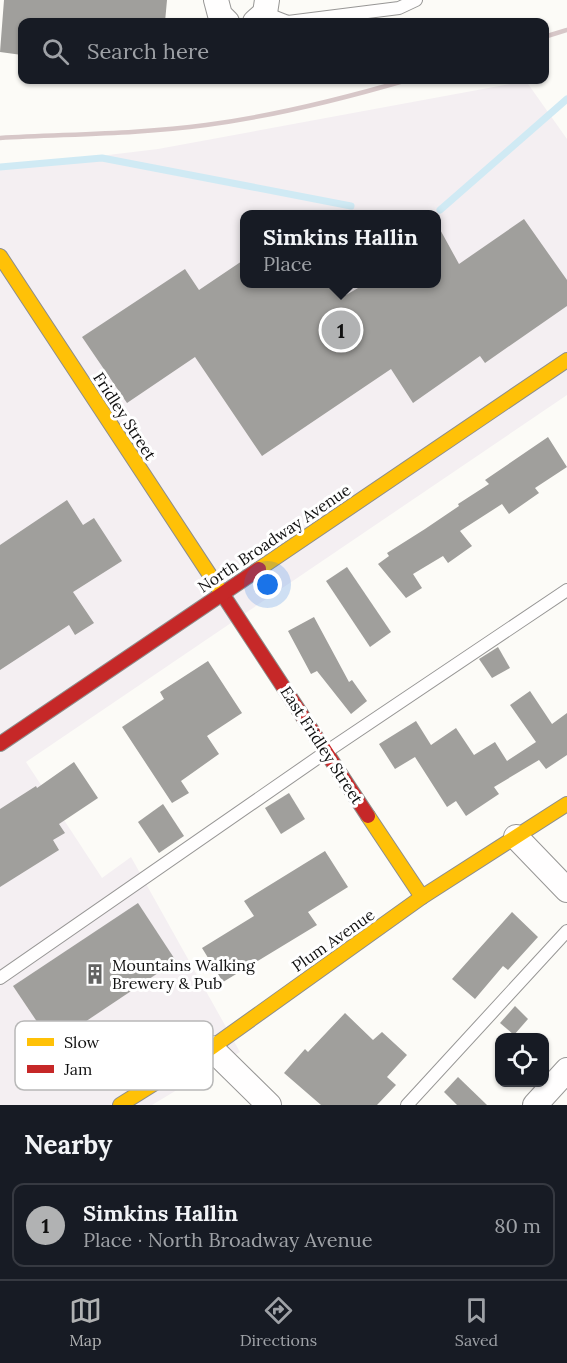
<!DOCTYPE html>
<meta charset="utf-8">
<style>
:root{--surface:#171b24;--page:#20242c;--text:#f1f3f6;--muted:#9ea1a6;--line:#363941;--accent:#b1b2b3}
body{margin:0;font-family:Lora,serif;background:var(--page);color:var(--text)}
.controls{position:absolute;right:18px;bottom:18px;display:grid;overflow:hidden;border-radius:12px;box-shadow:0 2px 4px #0004}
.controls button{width:54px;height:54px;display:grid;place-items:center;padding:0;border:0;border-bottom:2px solid var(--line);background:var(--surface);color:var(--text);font:30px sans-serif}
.you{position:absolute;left:268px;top:585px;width:21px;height:21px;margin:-15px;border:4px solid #fff;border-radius:50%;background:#1a73e8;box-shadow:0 0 0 9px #1a73e833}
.badge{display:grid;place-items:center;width:39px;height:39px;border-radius:50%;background:var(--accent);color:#111;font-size:20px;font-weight:700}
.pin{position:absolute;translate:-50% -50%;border:3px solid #fff;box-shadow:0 2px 6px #0006}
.popup{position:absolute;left:240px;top:210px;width:201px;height:78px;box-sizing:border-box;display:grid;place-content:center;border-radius:12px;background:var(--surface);filter:drop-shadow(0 2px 4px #0005);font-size:20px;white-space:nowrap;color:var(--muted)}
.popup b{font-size:22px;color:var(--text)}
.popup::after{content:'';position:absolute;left:50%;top:100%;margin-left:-12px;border:12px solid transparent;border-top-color:var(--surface)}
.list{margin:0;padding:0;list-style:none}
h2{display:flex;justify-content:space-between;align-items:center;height:78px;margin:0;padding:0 24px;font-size:26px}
h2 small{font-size:20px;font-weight:400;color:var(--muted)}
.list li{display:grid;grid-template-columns:39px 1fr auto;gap:18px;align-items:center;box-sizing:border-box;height:84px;margin:0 12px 12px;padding:0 12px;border:2px solid var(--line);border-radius:12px}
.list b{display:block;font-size:22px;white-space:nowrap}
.list p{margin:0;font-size:20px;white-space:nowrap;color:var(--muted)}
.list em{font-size:20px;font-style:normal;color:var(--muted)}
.icon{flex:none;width:33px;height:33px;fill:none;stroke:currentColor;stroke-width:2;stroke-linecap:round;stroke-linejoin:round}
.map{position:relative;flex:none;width:567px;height:1105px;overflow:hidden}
.search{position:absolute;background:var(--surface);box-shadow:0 2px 4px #0004;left:18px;right:18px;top:18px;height:66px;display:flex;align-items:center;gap:15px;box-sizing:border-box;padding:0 21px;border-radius:12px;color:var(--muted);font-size:22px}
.sheet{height:174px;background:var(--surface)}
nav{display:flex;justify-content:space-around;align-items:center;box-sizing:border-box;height:84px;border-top:2px solid var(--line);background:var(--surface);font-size:16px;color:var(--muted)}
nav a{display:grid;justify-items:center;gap:3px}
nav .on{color:var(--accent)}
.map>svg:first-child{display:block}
.industrial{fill:#f4eff2;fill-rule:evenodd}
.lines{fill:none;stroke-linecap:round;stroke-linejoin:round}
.stream{stroke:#d0eaf4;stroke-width:7}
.building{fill:#a09f9c}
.lane-casing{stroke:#979695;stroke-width:14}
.street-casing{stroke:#979695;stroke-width:26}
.slow-casing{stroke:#8d8d8b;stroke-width:16}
.jam-casing{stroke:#8d8d8b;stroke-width:16}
.lane{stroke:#fffefe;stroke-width:12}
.street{stroke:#fffefe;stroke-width:24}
.slow{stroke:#ffc107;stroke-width:14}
.jam{stroke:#c62828;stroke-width:14}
.rail{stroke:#d7c7c8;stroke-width:4.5}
.labels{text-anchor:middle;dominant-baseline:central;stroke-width:6;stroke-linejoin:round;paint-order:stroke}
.street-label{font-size:16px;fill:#111;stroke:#fff}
.poi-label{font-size:16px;fill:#111;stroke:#fff;text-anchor:start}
.key{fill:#fff;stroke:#b8b8b8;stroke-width:1.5}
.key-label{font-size:16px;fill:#111}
</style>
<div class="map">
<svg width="567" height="1105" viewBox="0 0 567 1105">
<rect width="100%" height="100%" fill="#fcfbf7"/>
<path class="industrial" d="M526,81L567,139V395L26,762L102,878L131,857L240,1052L152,1105H0V168L158,149ZM245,214H437V284H245Z"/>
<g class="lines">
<g class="stream">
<polyline points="0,167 102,158 351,206"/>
<polyline points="440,210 567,99"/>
</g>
</g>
<g class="building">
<polygon points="4,0 167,0 165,22 22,22 22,55 0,52"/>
<polygon points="524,219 567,280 567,306 485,363 480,356 413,403 391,369 262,456 195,357 127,403 82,337 185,269 199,290 245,259 245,284 337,284 346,295 365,284 437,284 437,224 459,264"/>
<polygon points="548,437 567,467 535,488 539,493 509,514 502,504 460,531 472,546 448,563 443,556 413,574 422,588 406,598 378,564 389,556 387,553 425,529 459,506 458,504 489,484 485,480"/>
<polygon points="67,500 83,525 94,518 122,561 73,592 94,623 75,635 69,625 0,670 0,545"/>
<polygon points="347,567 391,632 370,647 326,581"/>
<polygon points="314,617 349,682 352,680 367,701 351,714 317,671 311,674 288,631"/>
<polygon points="498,647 510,668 492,678 479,659"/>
<polygon points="208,661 242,713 207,736 219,754 181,781 189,793 172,803 122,727 164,699 160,692"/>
<polygon points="530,691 552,724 567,713 567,755 546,769 539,760 494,787 499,794 466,816 456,801 447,807 415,757 395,769 379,744 416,721 431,745 456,728 474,755 495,742 507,761 536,742 510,705"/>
<polygon points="74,762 98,798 59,824 65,833 53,840 59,850 0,887 0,809 36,786 37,788"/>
<polygon points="289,793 305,819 281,834 265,808"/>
<polygon points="163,804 184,836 159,853 138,822"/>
<polygon points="325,851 348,887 308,912 317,925 223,982 202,948 254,916 244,901"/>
<polygon points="138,903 176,961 52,1044 13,986"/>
<polygon points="512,912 538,937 508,970 503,966 475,999 452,979"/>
<polygon points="515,1006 528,1019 514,1035 500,1023"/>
<polygon points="345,1013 373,1040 382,1032 407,1055 387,1077 396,1085 377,1105 321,1105 284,1073 305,1049 308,1052"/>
<polygon points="458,1077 487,1105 457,1105 444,1092"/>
</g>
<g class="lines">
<g class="lane-casing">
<g id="lane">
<polyline points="265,13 288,22 399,8 416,0"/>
<polyline points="0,978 326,752 567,590"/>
<polyline points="407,1105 567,931"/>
</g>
</g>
<g class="street-casing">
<g id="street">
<polyline points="216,0 220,15 227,22"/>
<polyline points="255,22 265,13 267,0"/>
<polyline points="516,837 567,890"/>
<polyline points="211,1048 269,1105"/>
<polyline points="535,1105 567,1070"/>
</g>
</g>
<g class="slow-casing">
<g id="slow">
<polyline points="0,256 225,598"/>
<polyline points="259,569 567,360"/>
<polyline points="368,816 422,897"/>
<polyline points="120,1105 211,1048 422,897 567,804"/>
</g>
</g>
<g class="jam-casing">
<g id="jam">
<polyline points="225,598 368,816"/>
<polyline points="0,744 259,569"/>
</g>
</g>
<use href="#lane" class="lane"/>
<use href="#street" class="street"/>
<use href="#slow" class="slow"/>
<use href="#jam" class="jam"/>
<g class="rail">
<polyline points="544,37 567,30"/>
<path d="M0,138C69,134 138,134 206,125C274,116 342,99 407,80"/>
</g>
</g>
<defs>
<g id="building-bare" transform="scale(1.62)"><path d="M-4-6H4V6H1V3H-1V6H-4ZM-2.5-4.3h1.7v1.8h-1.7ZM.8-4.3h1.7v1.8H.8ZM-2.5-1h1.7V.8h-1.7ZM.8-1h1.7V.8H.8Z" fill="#636362" stroke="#fff" stroke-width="2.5" paint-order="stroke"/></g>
</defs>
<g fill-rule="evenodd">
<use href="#building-bare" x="95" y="974"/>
</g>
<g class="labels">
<g class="street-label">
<text transform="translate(125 416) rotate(57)">Fridley Street</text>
<text transform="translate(274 538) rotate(-34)">North Broadway Avenue</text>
<text transform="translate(322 745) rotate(57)">East Fridley Street</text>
<text transform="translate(333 940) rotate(-35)">Plum Avenue</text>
</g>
<g class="poi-label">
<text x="112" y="965">Mountains Walking<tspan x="112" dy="18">Brewery &amp; Pub</tspan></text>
</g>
</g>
<rect x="15" y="1021" width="198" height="69" rx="9" class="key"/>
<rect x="27" y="1038" width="27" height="8" fill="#ffc107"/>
<rect x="27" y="1065" width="27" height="8" fill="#c62828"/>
<g class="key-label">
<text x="64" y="1048">Slow</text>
<text x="64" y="1075">Jam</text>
</g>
</svg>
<div class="controls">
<button><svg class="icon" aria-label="locate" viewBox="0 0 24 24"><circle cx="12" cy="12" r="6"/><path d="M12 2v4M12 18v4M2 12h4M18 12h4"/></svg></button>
</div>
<div class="you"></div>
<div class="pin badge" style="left:341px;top:330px">1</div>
<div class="popup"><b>Simkins Hallin</b>Place</div>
<div class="search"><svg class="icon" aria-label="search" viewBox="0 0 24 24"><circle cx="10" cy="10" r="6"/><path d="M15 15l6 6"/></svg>Search here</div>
</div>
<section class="sheet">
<h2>Nearby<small></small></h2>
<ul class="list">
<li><span class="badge">1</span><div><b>Simkins Hallin</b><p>Place · North Broadway Avenue</p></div><em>80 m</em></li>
</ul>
</section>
<nav>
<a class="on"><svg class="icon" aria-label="map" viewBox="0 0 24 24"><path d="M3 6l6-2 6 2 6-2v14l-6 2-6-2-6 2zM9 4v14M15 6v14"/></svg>Map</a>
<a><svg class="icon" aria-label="directions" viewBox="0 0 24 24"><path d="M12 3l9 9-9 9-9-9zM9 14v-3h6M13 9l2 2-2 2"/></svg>Directions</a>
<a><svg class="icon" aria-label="saved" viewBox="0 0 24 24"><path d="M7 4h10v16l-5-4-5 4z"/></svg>Saved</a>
</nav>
